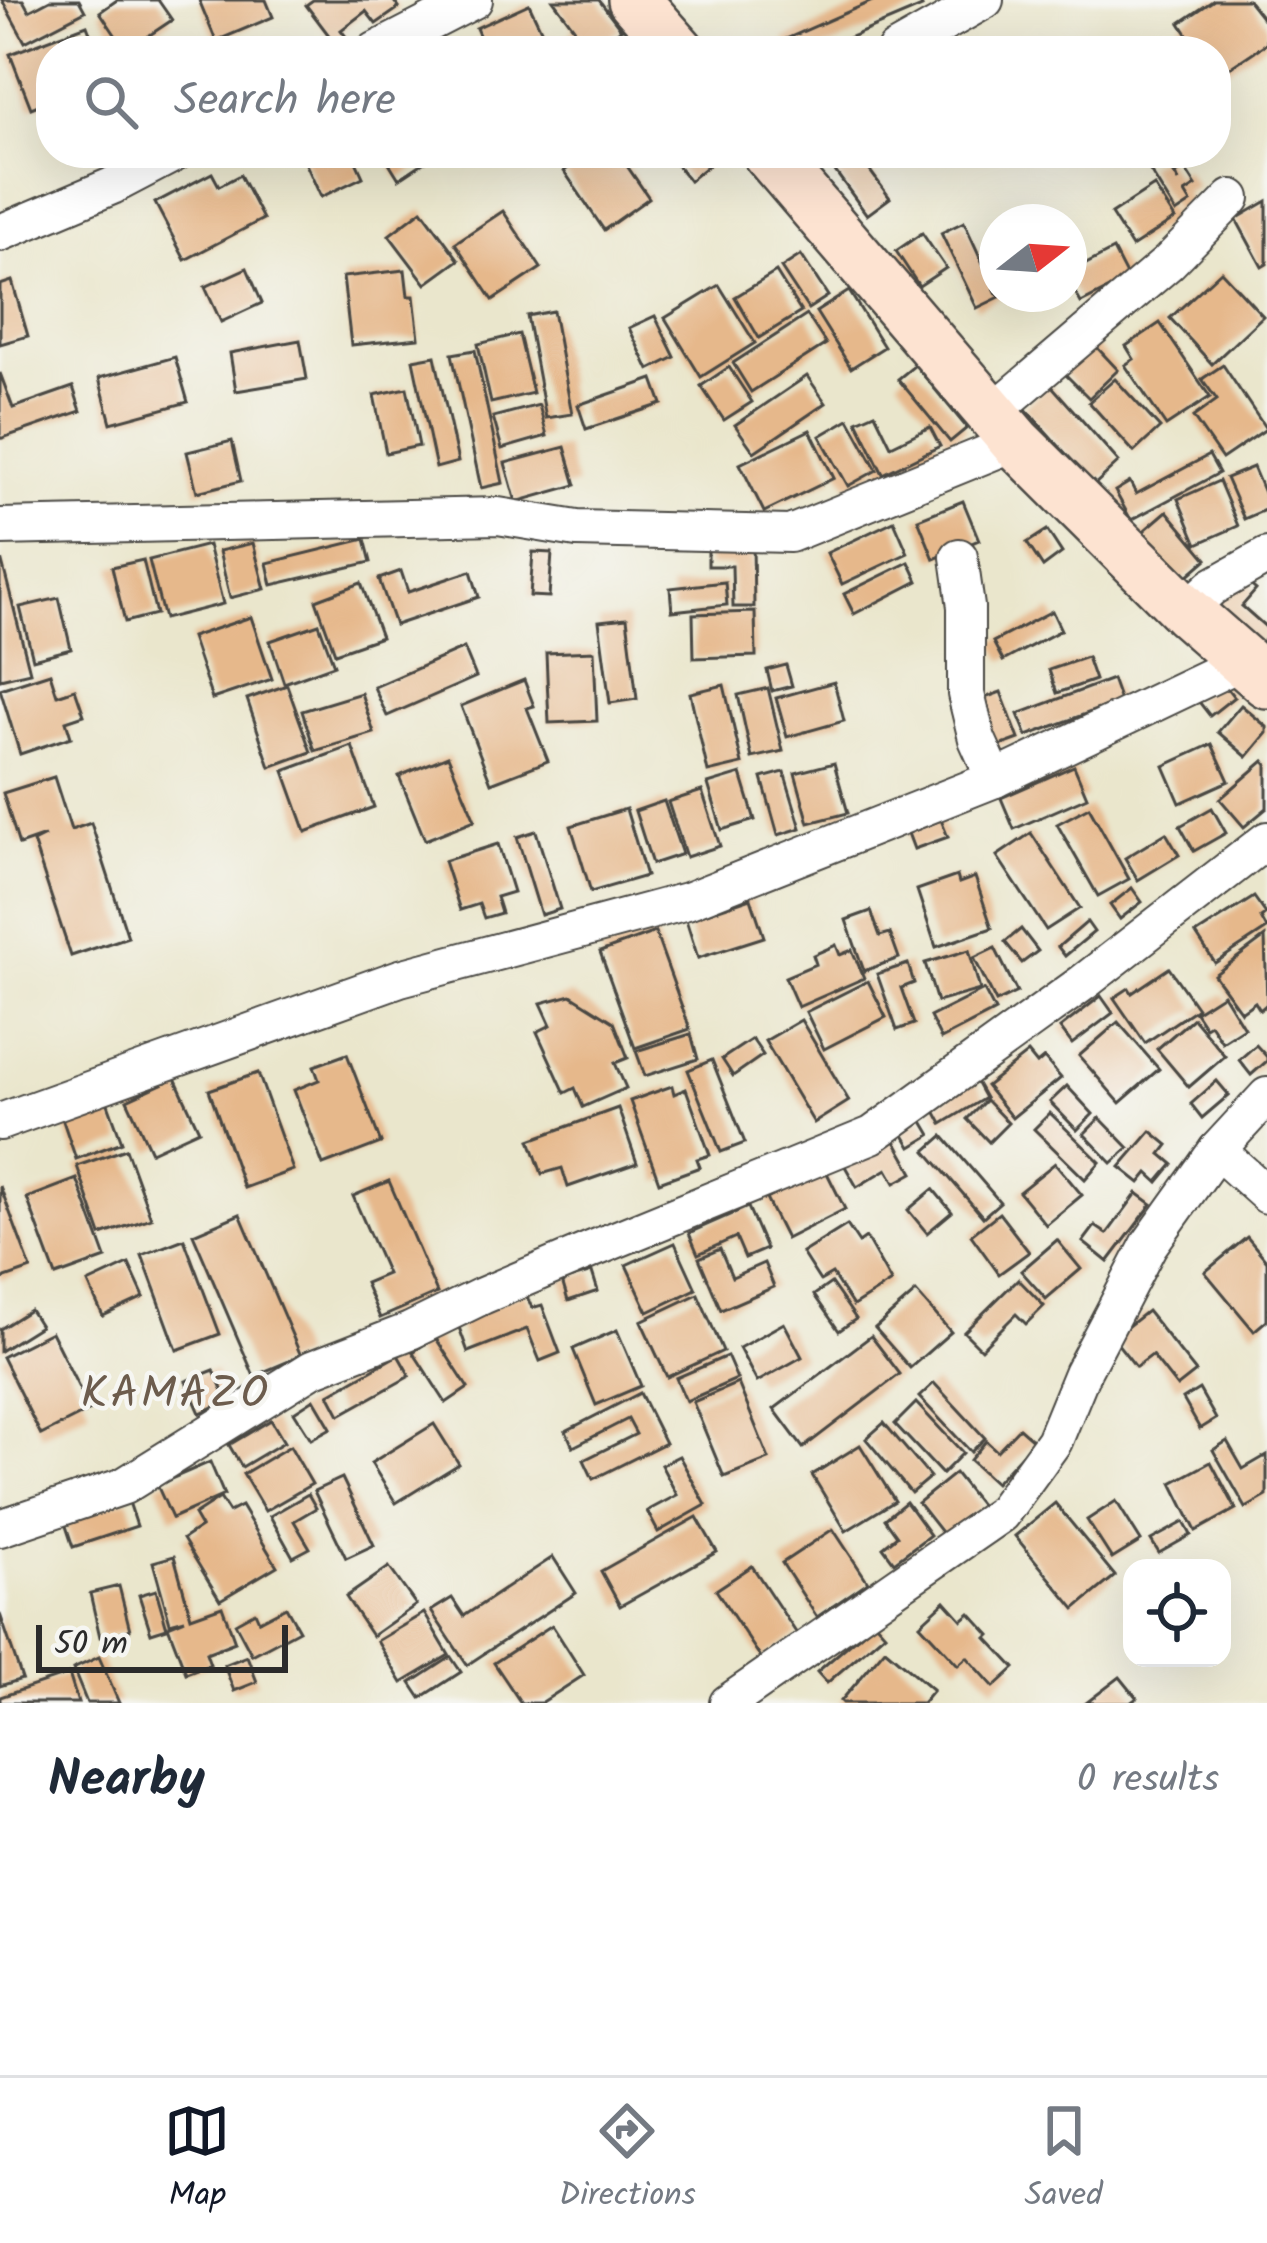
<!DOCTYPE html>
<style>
:root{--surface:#fff;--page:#f2f2f3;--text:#1f2937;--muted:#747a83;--line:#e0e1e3;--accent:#111827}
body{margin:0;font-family:Kalam,sans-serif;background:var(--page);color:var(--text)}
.controls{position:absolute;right:36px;bottom:36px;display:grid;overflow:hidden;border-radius:24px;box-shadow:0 12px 48px #0002}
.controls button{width:108px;height:108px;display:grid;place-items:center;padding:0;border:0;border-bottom:3px solid var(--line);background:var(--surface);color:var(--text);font:60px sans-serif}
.compass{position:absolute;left:979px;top:204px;width:108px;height:108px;border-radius:50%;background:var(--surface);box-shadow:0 12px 48px #0002;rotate:73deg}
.scale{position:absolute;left:36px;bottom:30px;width:252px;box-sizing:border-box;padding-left:12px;border:6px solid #2b2b2b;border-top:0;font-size:33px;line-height:42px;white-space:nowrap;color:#2b2b2b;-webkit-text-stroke:9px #f6f6f2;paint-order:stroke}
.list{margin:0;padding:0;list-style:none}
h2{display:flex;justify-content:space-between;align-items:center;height:156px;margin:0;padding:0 48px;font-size:51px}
h2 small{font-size:39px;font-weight:400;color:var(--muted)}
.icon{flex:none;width:66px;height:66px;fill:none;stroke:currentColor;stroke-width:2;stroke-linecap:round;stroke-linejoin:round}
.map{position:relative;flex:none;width:1267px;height:1703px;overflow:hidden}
.search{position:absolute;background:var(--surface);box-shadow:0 12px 48px #0002;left:36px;right:36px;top:36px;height:132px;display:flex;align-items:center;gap:30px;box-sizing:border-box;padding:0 42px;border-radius:48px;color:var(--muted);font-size:45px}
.sheet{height:372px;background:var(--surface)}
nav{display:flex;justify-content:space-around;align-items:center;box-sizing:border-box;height:168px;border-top:3px solid var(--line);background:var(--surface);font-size:33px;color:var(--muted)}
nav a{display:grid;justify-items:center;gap:6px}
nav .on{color:var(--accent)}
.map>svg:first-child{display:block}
.building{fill:#e6b88b}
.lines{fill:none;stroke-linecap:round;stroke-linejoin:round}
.street-casing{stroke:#484743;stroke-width:40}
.secondary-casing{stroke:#484743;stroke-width:56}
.street{stroke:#fff;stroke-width:36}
.secondary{stroke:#fde3d1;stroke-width:51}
.labels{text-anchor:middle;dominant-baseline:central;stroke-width:9;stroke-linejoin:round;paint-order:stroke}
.quarter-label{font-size:45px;letter-spacing:3px;fill:#6c5c4d;stroke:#f6f6f2}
</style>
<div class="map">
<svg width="1267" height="1703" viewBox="0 0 1267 1703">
<rect width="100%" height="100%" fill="#f6f6f2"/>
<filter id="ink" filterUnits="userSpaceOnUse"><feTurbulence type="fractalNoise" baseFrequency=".00833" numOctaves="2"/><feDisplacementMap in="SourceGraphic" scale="24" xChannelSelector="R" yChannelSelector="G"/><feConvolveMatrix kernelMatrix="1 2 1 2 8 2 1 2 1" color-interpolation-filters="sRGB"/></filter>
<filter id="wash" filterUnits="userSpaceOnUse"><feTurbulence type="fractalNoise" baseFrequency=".004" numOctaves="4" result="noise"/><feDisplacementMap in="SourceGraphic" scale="48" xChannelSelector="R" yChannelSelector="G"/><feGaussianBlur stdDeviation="2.7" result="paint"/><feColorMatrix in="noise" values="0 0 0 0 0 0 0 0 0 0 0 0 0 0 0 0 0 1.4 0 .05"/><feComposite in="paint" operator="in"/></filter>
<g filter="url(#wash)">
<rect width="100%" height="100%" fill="#eae6cc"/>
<g id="blocks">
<g class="building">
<polygon points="2,0 23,0 29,11 50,0 79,0 85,11 25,42"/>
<polygon points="117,0 158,0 172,20 126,51 100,12"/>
<polygon points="199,0 266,0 273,17 216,41"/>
<polygon points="313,0 393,0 399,8 376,24 366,11 341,30 350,42 340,50 306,5"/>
<polygon points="553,0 599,0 621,29 592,51 566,51 562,47 574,28"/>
<polygon points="875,0 919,0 922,7 818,51 790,51 784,40"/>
<polygon points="1214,0 1248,0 1267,24 1267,43 1216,77 1216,51 1198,51 1180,23"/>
<polygon points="529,4 551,51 486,51 476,28"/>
<polygon points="87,25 97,51 51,51 51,100 31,108 10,54"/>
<polygon points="301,153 352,153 363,177 321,197"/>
<polygon points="383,153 438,153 399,179"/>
<polygon points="589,153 618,153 649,198 604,230 564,171"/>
<polygon points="689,153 723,153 689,181 677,165 691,156"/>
<polygon points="850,153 857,153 890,198 867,215 832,167"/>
<polygon points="1163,156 1179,182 1176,174 1185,169 1196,186 1185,193 1191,203 1176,213 1147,166"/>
<polygon points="212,173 219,186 240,175 263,219 185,260 155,203"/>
<polygon points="1154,186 1175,219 1132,247 1111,214"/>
<polygon points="1267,201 1267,264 1262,267 1236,219"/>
<polygon points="422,210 459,260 426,284 389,235"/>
<polygon points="503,211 541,268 493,300 455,243"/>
<polygon points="964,222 997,294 1006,294 977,308 941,233"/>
<polygon points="922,233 946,268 919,286 896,251"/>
<polygon points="1113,250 1128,279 1081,303 1069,281 1069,273"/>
<polygon points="801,255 828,296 808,309 781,268"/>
<polygon points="247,268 262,303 221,322 205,287"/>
<polygon points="405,270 408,296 414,296 419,338 351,345 343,277"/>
<polygon points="1221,271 1263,316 1212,364 1170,318"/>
<polygon points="776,272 801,312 759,338 735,297"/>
<polygon points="12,281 28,336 0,344 0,285"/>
<polygon points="719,285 755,343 701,377 665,318"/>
<polygon points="849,291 884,347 851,368 816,312"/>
<polygon points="553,311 572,414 546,418 527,316"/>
<polygon points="807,315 826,344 751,392 733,363"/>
<polygon points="655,316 675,357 649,370 629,328"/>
<polygon points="1160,323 1210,397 1166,426 1125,365 1134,359 1126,346"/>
<polygon points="519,334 533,393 491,403 478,344"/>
<polygon points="300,340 307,379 236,391 230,353"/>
<polygon points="1090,340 1118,370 1089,398 1060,369"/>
<polygon points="475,350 503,483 481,488 452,354"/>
<polygon points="435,356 458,462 436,468 413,360"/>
<polygon points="175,357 188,402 111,423 99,378"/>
<polygon points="915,365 967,428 950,442 898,379"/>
<polygon points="1223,365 1266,429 1222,459 1193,417 1217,400 1202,379"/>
<polygon points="729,367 752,402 724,420 701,386"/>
<polygon points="0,373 13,408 73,387 81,411 0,439"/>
<polygon points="807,376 826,403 754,452 735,425"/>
<polygon points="653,379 662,404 586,429 578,405"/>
<polygon points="1115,379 1160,428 1134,452 1089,402"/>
<polygon points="1050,384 1119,462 1094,485 1024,407"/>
<polygon points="407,388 419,446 386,453 374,395"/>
<polygon points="539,405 547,436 502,449 493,417"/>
<polygon points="875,413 891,446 930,427 940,446 883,474 857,421"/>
<polygon points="849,419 877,470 848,486 820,436"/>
<polygon points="810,430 834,478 764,512 740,464"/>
<polygon points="232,441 241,481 197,492 187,452"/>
<polygon points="565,447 576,485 516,502 505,463"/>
<polygon points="1209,455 1219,473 1131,520 1115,491 1130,482 1136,494"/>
<polygon points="1253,467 1267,500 1267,509 1244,519 1226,478"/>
<polygon points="1219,481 1238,526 1197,544 1178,499"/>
<polygon points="963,501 979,540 934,559 918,519"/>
<polygon points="1167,511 1207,559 1179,583 1139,535"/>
<polygon points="894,521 908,553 842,584 827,553"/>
<polygon points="1047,530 1062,553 1043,567 1027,543"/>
<polygon points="365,539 371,562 272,585 267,563"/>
<polygon points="253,543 265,589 230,598 219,551"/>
<polygon points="208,545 223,604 164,619 149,560"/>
<polygon points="708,545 753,545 754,607 733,607 732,566 708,566"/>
<polygon points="533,552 552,553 549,597 530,596"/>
<polygon points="143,560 156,614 125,622 112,567"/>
<polygon points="2,562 30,672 0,679 0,563"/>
<polygon points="909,562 918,581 854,614 844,594"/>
<polygon points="401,571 408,592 471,571 479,597 395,625 379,579"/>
<polygon points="1238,574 1256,590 1242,606 1267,628 1267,637 1257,648 1210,605"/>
<polygon points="725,582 727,605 672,611 670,588"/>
<polygon points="361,583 381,637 335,653 316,600"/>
<polygon points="59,598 71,649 33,659 20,607"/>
<polygon points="1052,611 1061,630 1003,661 993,642"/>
<polygon points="755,612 756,656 694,658 693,614"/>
<polygon points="251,617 272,679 212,699 191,637"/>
<polygon points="627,618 637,699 610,703 599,621"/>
<polygon points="319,624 334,665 284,683 270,641"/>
<polygon points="464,648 476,677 387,716 374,687"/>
<polygon points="594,651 597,721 549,723 546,653"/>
<polygon points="1087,657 1095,680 1057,693 1049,670"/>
<polygon points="786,665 792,686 772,691 767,670"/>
<polygon points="50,673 57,695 75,689 84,715 66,721 71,737 20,754 0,689"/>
<polygon points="1112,679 1120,701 1027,736 1018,714"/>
<polygon points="1220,679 1234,697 1210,716 1196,698"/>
<polygon points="524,680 534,706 527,708 548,761 491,783 461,706"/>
<polygon points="834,682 844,721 787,737 776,698"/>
<polygon points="287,685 311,752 270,767 247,699"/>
<polygon points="724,685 742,764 708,772 690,693"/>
<polygon points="768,688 783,751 752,758 738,695"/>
<polygon points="1001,692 1019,739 989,750 971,703"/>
<polygon points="361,693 374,733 315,751 302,711"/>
<polygon points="1241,705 1267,727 1267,733 1247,757 1218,732"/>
<polygon points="1212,744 1229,781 1180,803 1164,766"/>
<polygon points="352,746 374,807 306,832 284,771"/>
<polygon points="448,756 475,820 425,840 399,776"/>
<polygon points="1264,761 1267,765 1267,808 1244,827 1220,799"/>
<polygon points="834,763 848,813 809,823 795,773"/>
<polygon points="1074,766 1087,797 1014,829 1001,798"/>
<polygon points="784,772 801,828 778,835 762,778"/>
<polygon points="741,774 755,820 722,830 708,784"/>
<polygon points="54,777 71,830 91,823 128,937 71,956 33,842 45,836 19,845 3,793"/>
<polygon points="702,791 720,846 686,857 668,802"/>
<polygon points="664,801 682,854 652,864 635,811"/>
<polygon points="1089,807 1129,879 1098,896 1057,824"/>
<polygon points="1212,808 1226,833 1194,851 1180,826"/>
<polygon points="626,809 646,876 591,892 571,826"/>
<polygon points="941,820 948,837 914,849 908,833"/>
<polygon points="536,831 560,909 541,915 517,837"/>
<polygon points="1031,833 1080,908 1046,930 997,856"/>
<polygon points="1166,833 1179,855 1138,880 1125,858"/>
<polygon points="498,844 513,892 496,897 501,913 484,918 479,904 460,910 444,861"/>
<polygon points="957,876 959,883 975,877 992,928 936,947 917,890"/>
<polygon points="1132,888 1142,902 1120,919 1110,905"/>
<polygon points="1254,897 1266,914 1261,918 1267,929 1215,963 1196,934"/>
<polygon points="751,898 764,937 698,958 686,920"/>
<polygon points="871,911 880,936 890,933 899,958 864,971 846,920"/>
<polygon points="1087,922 1094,932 1065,956 1058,947"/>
<polygon points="1021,929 1038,951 1022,963 1005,942"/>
<polygon points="655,932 690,1029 635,1048 600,952"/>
<polygon points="1265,937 1267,1004 1260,1010 1255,1002 1241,1012 1214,975"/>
<polygon points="836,945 840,955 852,950 864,978 798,1007 785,977 816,964 813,955"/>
<polygon points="995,948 1017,992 996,1002 974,958"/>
<polygon points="969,950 980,990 937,1002 925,963"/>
<polygon points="908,964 914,983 901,988 914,1024 897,1030 877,974"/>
<polygon points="1169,968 1197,1008 1145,1043 1114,998 1129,988 1132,993"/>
<polygon points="868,981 886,1017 824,1049 806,1012"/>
<polygon points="984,990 995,1011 941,1039 930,1017"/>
<polygon points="1223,994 1244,1028 1222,1042 1210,1024 1205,1027 1195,1012"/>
<polygon points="571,995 614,1022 628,1058 615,1063 626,1088 583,1107 575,1088 565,1093 537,1032 551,1025 541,1003"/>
<polygon points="1101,996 1113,1013 1072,1044 1060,1028"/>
<polygon points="1193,1018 1225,1056 1189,1087 1157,1049"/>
<polygon points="801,1020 849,1101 814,1123 765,1041"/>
<polygon points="1118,1022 1159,1069 1120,1103 1079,1056"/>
<polygon points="691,1034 698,1059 645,1076 636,1051"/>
<polygon points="752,1039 763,1055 733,1076 722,1059"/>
<polygon points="1256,1045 1267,1057 1267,1061 1251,1075 1239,1060"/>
<polygon points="1028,1053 1037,1064 1044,1058 1061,1078 1012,1118 986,1086"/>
<polygon points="347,1054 381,1143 323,1165 294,1090 319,1080 314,1066"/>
<polygon points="712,1060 745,1143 721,1152 688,1070"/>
<polygon points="258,1073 293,1170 244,1188 209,1090"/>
<polygon points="175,1078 199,1130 151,1152 127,1100"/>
<polygon points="975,1080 985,1098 942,1124 933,1107"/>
<polygon points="1217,1081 1229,1095 1202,1118 1191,1104"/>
<polygon points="672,1086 674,1094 686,1089 710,1155 697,1159 700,1167 659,1182 630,1101"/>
<polygon points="1067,1086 1093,1114 1077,1130 1050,1102"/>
<polygon points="986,1100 1008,1123 989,1142 967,1119"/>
<polygon points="107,1101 122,1142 76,1159 62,1118"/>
<polygon points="618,1108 637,1163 568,1187 562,1168 542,1174 530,1140"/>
<polygon points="1050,1113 1100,1162 1085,1179 1034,1129"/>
<polygon points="921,1118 931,1135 911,1147 901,1130"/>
<polygon points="1100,1118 1129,1148 1112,1163 1084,1134"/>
<polygon points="1151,1131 1168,1145 1161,1154 1173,1164 1158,1182 1148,1173 1140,1183 1120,1167"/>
<polygon points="891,1134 913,1173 895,1183 887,1169 857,1187 842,1161"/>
<polygon points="943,1136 1000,1202 983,1217 926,1151"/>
<polygon points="126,1149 151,1218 101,1235 77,1166"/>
<polygon points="1055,1163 1082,1195 1046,1225 1019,1192"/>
<polygon points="825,1169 845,1209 786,1239 766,1199"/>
<polygon points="77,1179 106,1258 56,1276 27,1198"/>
<polygon points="389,1181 437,1293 380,1318 365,1283 387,1274 353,1196"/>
<polygon points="0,1186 31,1269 0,1280"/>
<polygon points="933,1189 952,1212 927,1233 908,1210"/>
<polygon points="1137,1193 1152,1204 1108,1262 1083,1242 1095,1226 1107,1234"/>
<polygon points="748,1207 766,1249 745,1258 736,1237 698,1254 689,1233"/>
<polygon points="999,1213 1029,1252 999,1274 971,1235"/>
<polygon points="240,1214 301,1356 254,1376 193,1234"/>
<polygon points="847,1225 859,1243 866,1238 891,1282 853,1306 832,1274 820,1281 802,1253"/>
<polygon points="1247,1237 1267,1261 1267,1320 1254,1331 1205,1272"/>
<polygon points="184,1239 220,1334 177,1350 142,1255"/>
<polygon points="1057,1240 1081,1269 1046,1299 1021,1271"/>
<polygon points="675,1243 696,1289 648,1312 626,1265"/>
<polygon points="720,1249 732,1277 764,1263 774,1287 721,1310 699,1258"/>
<polygon points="129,1264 144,1297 103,1316 88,1283"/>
<polygon points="592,1272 598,1291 568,1301 562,1281"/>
<polygon points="1018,1279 1044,1306 1026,1324 1016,1314 981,1349 964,1332"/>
<polygon points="831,1283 856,1319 839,1331 814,1295"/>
<polygon points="525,1292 532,1308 542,1305 560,1353 540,1361 527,1329 468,1352 456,1319"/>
<polygon points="916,1292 951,1332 910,1368 875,1328"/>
<polygon points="698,1294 723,1351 667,1377 641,1321"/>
<polygon points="30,1310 40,1326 0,1351 0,1329"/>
<polygon points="1147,1311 1196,1372 1177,1387 1152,1355 1136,1367 1113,1338"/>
<polygon points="784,1323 802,1357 757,1382 739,1348"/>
<polygon points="617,1330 641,1386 596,1405 573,1349"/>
<polygon points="51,1332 90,1410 41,1435 2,1357"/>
<polygon points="871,1336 900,1374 803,1448 774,1409"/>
<polygon points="435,1337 468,1388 446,1403 413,1352"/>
<polygon points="398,1355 410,1376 340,1415 329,1394"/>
<polygon points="727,1356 737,1379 686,1401 676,1378"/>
<polygon points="214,1370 227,1401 200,1413 186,1381"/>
<polygon points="738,1383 769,1459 724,1477 693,1402"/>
<polygon points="934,1383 985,1438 971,1452 919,1397"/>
<polygon points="1199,1389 1216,1419 1200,1429 1183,1399"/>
<polygon points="640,1393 665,1443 593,1479 584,1460 636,1434 628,1419 573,1447 566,1431"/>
<polygon points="314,1399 331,1428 311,1439 294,1412"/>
<polygon points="916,1403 963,1453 942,1474 895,1424"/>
<polygon points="271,1420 284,1442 242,1467 229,1445"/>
<polygon points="884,1423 930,1477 911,1493 866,1439"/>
<polygon points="434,1424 459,1464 396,1503 371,1463"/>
<polygon points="1019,1428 1034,1441 995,1483 970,1460 986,1441 997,1451"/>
<polygon points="1227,1441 1243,1469 1267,1455 1267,1496 1246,1508 1213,1450"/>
<polygon points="860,1445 895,1501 846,1531 812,1475"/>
<polygon points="290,1446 312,1484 265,1511 243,1474"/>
<polygon points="679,1456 706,1505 658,1532 647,1511 677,1495 661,1465"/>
<polygon points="210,1462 224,1495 172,1518 157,1485"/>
<polygon points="1211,1462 1236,1509 1196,1531 1172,1483"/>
<polygon points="955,1473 981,1506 944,1536 918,1503"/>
<polygon points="342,1478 374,1545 346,1558 314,1491"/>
<polygon points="308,1494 316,1508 294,1521 310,1548 293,1557 270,1516"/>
<polygon points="220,1498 229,1512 241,1506 277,1566 220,1600 183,1539 201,1527 194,1515"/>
<polygon points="128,1499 137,1526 73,1547 64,1520"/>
<polygon points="1116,1501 1141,1541 1112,1559 1087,1520"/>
<polygon points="906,1502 930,1535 894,1562 883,1547 897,1536 885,1519"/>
<polygon points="1055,1503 1115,1576 1075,1609 1015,1536"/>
<polygon points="697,1517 717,1552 620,1606 601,1571"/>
<polygon points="1184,1522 1191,1535 1159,1553 1151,1540"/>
<polygon points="833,1529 868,1582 817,1617 782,1563"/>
<polygon points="174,1556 191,1617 222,1606 235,1642 206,1653 210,1664 186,1673 168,1626 185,1619 170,1623 153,1562"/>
<polygon points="553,1557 576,1593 467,1665 431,1611 452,1598 464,1616"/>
<polygon points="752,1566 797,1634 761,1658 716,1590"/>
<polygon points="389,1567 416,1605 372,1636 346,1597"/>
<polygon points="119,1586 130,1630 100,1637 90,1593"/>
<polygon points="156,1590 167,1628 151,1633 139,1595"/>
<polygon points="945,1601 962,1620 970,1613 990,1635 987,1638 1015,1668 994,1687 967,1657 958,1665 920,1624"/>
<polygon points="286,1607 299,1630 252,1655 235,1623 255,1612 259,1621"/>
<polygon points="424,1613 449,1655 402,1683 377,1641"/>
<polygon points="0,1614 22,1679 0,1686"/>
<polygon points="875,1622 885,1633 827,1683 817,1672"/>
<polygon points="552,1625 584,1675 541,1703 521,1703 494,1663"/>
<polygon points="885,1649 933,1690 922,1703 843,1703 841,1701"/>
<polygon points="247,1656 257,1682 234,1691 224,1665"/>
<polygon points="99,1657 119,1703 87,1703 73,1669"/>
<polygon points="451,1657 461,1672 421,1698 411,1683"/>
<polygon points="69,1674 78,1703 0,1703 0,1697"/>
<polygon points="1120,1677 1137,1698 1130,1703 1086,1703"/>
</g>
</g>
</g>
<g filter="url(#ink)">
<use href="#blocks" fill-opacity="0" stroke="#484743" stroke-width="3"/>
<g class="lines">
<g class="street-casing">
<g id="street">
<polyline points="375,51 474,0"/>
<polyline points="895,51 985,0"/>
<polyline points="0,233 112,186 175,153"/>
<polyline points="992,413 1168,263 1232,198"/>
<polyline points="0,527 498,516 577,529 790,534 1016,442"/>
<polyline points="959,557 966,607 966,694 977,739 995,779"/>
<polyline points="1186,611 1212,587 1267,556"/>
<polyline points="0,1122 400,978 687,901 995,779 1245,660"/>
<polyline points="1217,1150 1267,1195"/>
<polyline points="0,1528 124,1486 312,1369 410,1331 482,1296 593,1249 872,1135 1084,982 1267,840"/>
<polyline points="728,1703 1001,1514 1054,1441 1082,1373 1149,1245 1217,1150 1267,1096"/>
</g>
</g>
<g class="secondary-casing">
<g id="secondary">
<polyline points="634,0 679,51"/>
<polyline points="768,153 1016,442 1186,611 1267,682"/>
</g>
</g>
<use href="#street" class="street"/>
<use href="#secondary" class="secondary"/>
</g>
</g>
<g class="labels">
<g class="quarter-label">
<text x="176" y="1395">KAMAZO</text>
</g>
</g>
</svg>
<div class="controls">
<button><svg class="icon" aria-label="locate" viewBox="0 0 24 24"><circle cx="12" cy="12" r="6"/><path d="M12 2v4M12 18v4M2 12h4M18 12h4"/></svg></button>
</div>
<svg class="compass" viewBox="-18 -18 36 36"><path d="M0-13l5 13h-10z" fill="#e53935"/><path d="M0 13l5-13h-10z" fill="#747a83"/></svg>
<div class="scale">50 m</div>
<div class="search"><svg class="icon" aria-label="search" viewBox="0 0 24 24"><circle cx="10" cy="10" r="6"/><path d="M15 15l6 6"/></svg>Search here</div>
</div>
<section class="sheet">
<h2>Nearby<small>0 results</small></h2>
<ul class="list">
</ul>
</section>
<nav>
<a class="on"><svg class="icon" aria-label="map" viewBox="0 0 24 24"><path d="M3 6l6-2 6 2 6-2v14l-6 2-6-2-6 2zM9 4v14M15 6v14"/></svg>Map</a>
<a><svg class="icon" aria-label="directions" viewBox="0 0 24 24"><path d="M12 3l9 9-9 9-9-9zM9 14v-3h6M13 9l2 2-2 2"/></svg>Directions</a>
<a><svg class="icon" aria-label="saved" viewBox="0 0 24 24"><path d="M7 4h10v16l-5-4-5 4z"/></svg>Saved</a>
</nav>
